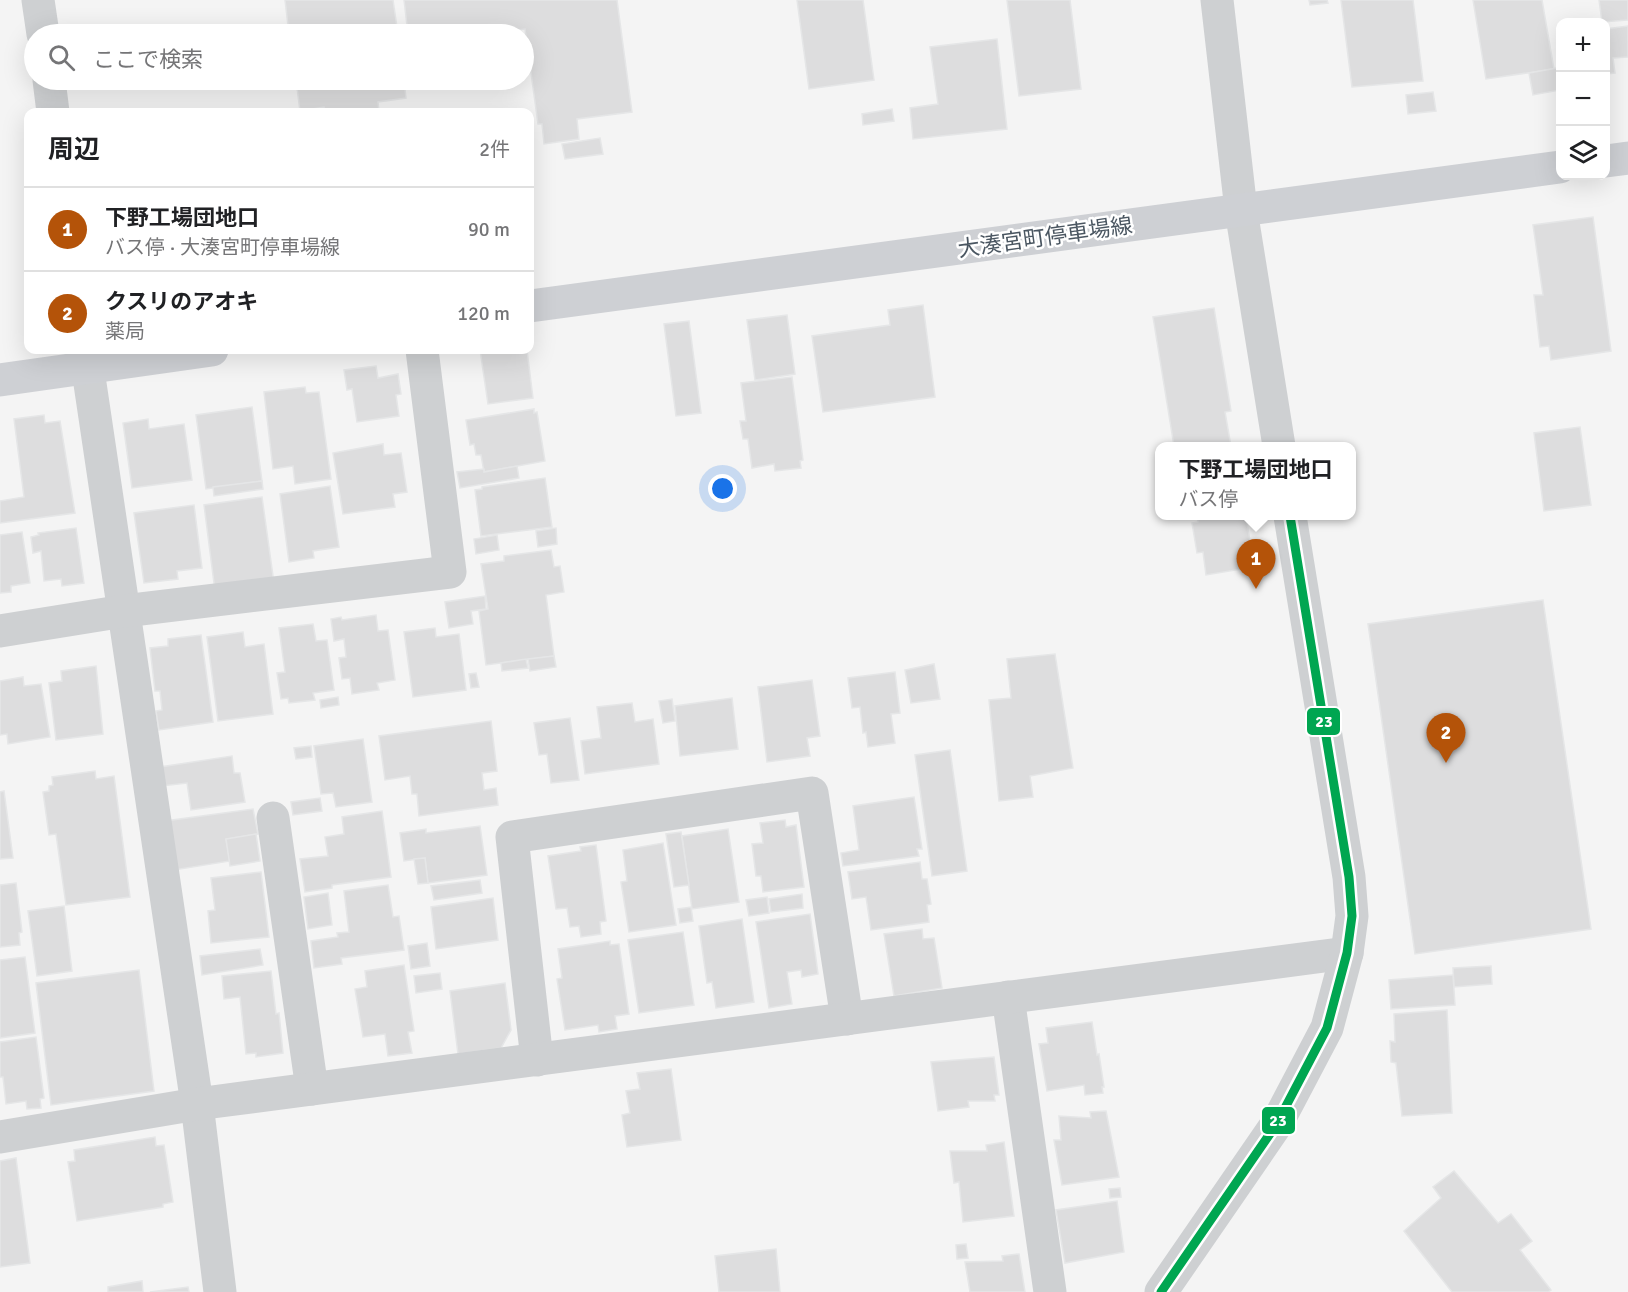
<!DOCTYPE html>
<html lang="ja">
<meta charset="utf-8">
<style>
:root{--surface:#fff;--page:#f2f2f2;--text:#202124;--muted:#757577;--line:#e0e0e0;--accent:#b45309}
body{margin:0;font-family:Signika,"Noto Sans JP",sans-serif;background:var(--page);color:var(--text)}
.controls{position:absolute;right:18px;top:18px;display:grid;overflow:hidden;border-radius:12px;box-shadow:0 6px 24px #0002}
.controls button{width:54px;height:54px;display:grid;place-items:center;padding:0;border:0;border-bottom:2px solid var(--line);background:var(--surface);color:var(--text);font:30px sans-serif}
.you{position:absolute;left:723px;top:489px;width:21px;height:21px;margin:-15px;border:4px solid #fff;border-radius:50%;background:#1a73e8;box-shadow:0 0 0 9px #1a73e833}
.badge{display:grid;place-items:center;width:39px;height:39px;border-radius:50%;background:var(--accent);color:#fff;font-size:20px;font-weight:700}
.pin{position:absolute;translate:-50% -50px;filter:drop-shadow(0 2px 3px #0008)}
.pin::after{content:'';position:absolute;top:32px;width:21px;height:18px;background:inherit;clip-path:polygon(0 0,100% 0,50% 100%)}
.popup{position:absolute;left:1155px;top:442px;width:201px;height:78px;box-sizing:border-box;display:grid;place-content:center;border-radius:12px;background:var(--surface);filter:drop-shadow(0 2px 4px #0005);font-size:20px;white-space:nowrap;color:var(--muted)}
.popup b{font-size:22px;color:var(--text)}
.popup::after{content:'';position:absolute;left:50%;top:100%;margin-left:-12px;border:12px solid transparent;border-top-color:var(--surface)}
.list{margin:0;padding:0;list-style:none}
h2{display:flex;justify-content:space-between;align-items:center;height:78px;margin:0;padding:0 24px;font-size:26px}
h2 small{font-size:20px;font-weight:400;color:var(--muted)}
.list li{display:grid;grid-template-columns:39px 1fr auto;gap:18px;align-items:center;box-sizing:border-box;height:84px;padding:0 24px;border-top:2px solid var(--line)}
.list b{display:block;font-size:22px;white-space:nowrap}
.list p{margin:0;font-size:20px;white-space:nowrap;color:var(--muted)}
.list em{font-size:20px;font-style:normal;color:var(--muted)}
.icon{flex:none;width:33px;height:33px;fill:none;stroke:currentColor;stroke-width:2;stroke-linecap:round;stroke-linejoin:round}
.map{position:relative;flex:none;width:1628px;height:1292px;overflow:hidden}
.search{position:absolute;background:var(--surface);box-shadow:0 6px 24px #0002;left:24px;top:24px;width:510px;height:66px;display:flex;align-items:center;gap:15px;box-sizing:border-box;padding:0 21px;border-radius:33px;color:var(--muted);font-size:22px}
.panel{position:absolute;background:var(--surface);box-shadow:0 6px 24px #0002;left:24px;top:108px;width:510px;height:246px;border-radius:12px}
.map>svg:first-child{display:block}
.building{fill:#ddddde;stroke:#e5e6e7;stroke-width:1.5}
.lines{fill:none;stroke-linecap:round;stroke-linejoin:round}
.minor{stroke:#ced0d2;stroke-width:33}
.tertiary{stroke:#ced0d2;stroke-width:33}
.secondary{stroke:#ced0d4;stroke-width:33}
.bus-1-casing{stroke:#fff;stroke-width:14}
.bus-1{stroke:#00a651;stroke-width:9}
.labels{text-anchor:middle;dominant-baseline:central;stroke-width:5;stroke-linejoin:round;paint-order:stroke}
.street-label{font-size:22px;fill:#4a5661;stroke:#fff}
.line-badge{stroke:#fff;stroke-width:2}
.badge-label{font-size:16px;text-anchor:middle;font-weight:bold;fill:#fff}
</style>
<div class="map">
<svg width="1628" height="1292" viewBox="0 0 1628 1292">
<rect width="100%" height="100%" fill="#f4f4f4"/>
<g class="building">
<polygon points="285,0 393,0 398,34 289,34"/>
<polygon points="404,0 617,0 632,112 577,119 579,139 544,144 542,124 538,124 525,29 481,34 408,34"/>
<polygon points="797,0 863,0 874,80 809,89"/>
<polygon points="1007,0 1070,0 1081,89 1019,96"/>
<polygon points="1309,0 1327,0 1328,3 1310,5"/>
<polygon points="1341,0 1413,0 1423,81 1352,87"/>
<polygon points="1473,0 1542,0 1554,69 1486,79"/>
<polygon points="1599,0 1628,0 1628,20 1602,22"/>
<polygon points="1628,26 1628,57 1613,58 1615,73 1606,74 1606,29"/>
<polygon points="997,39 1007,129 913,139 910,108 938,104 930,47"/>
<polygon points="1557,68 1560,90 1533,95 1529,73"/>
<polygon points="296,80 404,80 406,98 378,102 379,112 325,112 324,107 300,111"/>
<polygon points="1433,92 1436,111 1408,114 1406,95"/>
<polygon points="892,109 894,121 863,125 862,114"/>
<polygon points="600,138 603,154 565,159 562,144"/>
<polygon points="1593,217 1611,351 1551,360 1549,346 1540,347 1534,295 1543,295 1533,225"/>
<polygon points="923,305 935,397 823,412 812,336 890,325 888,310"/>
<polygon points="1214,308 1231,411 1225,412 1231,446 1174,446 1153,317"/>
<polygon points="787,315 795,374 755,380 747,320"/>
<polygon points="689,321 701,413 676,416 664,324"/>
<polygon points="480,350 527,350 533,398 488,404"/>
<polygon points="376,366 378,378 398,374 401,394 396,395 399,416 357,422 352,389 347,390 344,370"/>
<polygon points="792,377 803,460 800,461 801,468 775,471 774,464 752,468 748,439 743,439 740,421 746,421 741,383"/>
<polygon points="305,387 306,393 319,392 331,479 295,484 293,466 273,469 264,392"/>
<polygon points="252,407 262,481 206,489 196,415"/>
<polygon points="534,409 534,413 537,412 545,461 484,472 481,455 476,455 474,444 470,445 466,420"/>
<polygon points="44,415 45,423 60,421 75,513 0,523 0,501 24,497 14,419"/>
<polygon points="148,419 149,429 184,424 192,480 132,488 123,423"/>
<polygon points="1580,427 1591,505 1544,511 1534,433"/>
<polygon points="383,444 384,455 401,453 407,492 393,494 395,507 343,514 333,453"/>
<polygon points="517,466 519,478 460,488 457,472 484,469 484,472"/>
<polygon points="545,478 552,527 481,536 475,490 482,489 482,487"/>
<polygon points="262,481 263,489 214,496 213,487"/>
<polygon points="330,486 339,547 313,551 314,558 289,562 280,494"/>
<polygon points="262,497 274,583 215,591 204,505"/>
<polygon points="194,505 202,568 177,571 178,579 144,583 134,513"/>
<polygon points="1197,516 1246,516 1254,567 1206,575 1203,552 1197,553 1192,523 1198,522"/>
<polygon points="76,528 84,583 62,586 61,579 44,581 41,551 33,553 31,537 39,535 38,533"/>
<polygon points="556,528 557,544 538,547 536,531"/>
<polygon points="22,532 30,583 11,586 11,592 0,593 0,535"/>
<polygon points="497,535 499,550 476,554 474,539"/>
<polygon points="551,550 554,567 560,566 564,592 546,595 554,656 486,665 479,611 488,609 481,564 504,561 504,556"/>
<polygon points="485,596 486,609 471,611 473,624 449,628 445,602"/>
<polygon points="1543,600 1591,929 1415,954 1368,624"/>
<polygon points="376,615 378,631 388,630 395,680 377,683 379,690 352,694 350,678 342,679 339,658 346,657 344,639 334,641 331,619 341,617 342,620"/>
<polygon points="313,624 316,641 327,640 334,690 313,693 315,700 289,703 288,698 281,699 277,673 285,672 279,628"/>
<polygon points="435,628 436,637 459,634 466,690 413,697 404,632"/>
<polygon points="243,632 245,647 264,644 273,714 218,721 207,637"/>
<polygon points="201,635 213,722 159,730 156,711 162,710 160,691 155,691 150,648 168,646 168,639"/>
<polygon points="1055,654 1073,768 1030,776 1033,797 999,801 989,700 1011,698 1007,659"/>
<polygon points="554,656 556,667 530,671 528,659"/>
<polygon points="526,659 528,668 502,671 501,663"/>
<polygon points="934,664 940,699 911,703 905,670"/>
<polygon points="96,666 103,734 56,740 49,683 62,681 61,671"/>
<polygon points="895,672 900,713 891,714 895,743 868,747 866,732 863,733 860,707 852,708 848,678"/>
<polygon points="476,673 479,687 471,688 469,674"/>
<polygon points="23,677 24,686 41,684 50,737 8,744 7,734 0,735 0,681"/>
<polygon points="812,680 820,736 807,738 810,756 767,762 758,687"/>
<polygon points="338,697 339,705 321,708 320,700"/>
<polygon points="732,698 738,749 680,756 675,706"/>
<polygon points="672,699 675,721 663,723 659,701"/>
<polygon points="632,703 635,722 653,719 659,764 585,774 581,741 601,738 597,707"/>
<polygon points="570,718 579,780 551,783 547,754 539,755 534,723"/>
<polygon points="491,721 497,771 482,773 484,790 496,788 498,805 419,816 417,794 412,794 410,776 385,780 379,736"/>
<polygon points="363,739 372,802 336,807 333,793 321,794 314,746"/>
<polygon points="311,746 312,757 296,759 294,748"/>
<polygon points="950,750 967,871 932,876 915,755"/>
<polygon points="232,756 234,773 240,773 245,802 191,810 187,783 162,786 160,767"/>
<polygon points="95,771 96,779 114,776 130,897 66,905 56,834 49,835 43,792 49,791 49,786 53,785 52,777"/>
<polygon points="4,791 13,858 0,859 0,792"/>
<polygon points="914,797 922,849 917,849 919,856 843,866 841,853 859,850 853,806"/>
<polygon points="320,798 322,811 293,815 291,802"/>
<polygon points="253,809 258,834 226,839 230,861 168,871 165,821"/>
<polygon points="382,811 391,877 332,885 332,888 305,892 300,859 328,856 325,837 344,834 342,817"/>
<polygon points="785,820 786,827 796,825 804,887 763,892 761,876 756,876 752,844 763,843 760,823"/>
<polygon points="480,826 487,875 428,883 425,858 404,861 400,833 426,829 426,833"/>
<polygon points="728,829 739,902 692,909 682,836"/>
<polygon points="681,832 689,885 674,887 666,834"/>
<polygon points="256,834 260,861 230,866 226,839"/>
<polygon points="663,843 676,925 629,932 621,882 627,881 623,850"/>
<polygon points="596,845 606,921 600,922 601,934 581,937 579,926 570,927 567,908 556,909 548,856 581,851 580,847"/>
<polygon points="425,858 428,883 418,884 414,859"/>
<polygon points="920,862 922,879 927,879 931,904 927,905 929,922 871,930 866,897 852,899 848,872"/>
<polygon points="261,872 269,937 211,943 208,911 215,910 211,878"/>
<polygon points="480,880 482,893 434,900 431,886"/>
<polygon points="16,883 22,932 19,933 20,945 0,947 0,885"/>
<polygon points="388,885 393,917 399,916 404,950 341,958 342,964 314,968 311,941 338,937 337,933 349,932 344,891"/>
<polygon points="328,893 332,925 308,929 304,897"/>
<polygon points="802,894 803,908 771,912 769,899"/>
<polygon points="767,897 769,913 749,916 746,900"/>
<polygon points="493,898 498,940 436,949 431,907"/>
<polygon points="64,906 72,971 37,976 28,911"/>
<polygon points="691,907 693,921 680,923 678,909"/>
<polygon points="810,914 818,974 802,977 801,970 787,972 792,1004 769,1008 756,922"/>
<polygon points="742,919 754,1002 716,1008 712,982 707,983 699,926"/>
<polygon points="922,929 923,939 934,938 942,988 894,996 884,934"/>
<polygon points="683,932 694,1005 639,1013 628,940"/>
<polygon points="610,941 610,945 619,944 629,1014 615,1016 617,1029 599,1032 598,1025 565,1030 557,979 562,978 558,949"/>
<polygon points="427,943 430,966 411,969 408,946"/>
<polygon points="260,949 263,965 202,975 200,956"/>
<polygon points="25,957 35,1033 0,1038 0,960"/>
<polygon points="404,965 414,1031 408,1032 412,1053 388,1056 385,1034 363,1037 355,989 367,987 365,971"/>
<polygon points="1491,966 1492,984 1454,987 1453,968"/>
<polygon points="139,970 154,1091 51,1105 36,983"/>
<polygon points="271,971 276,1014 279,1013 283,1053 256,1057 256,1053 246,1054 240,997 224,999 222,976"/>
<polygon points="440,973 442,989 416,993 414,976"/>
<polygon points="1453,975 1455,1005 1391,1009 1389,980"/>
<polygon points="505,983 511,1030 501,1048 458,1054 450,991"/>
<polygon points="1447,1010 1452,1113 1402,1116 1396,1063 1391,1062 1390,1041 1395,1042 1394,1014"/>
<polygon points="1092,1022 1097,1055 1099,1054 1104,1087 1102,1087 1103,1093 1085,1095 1084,1085 1047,1091 1039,1044 1048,1043 1046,1028"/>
<polygon points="36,1037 44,1098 40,1099 41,1108 27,1109 26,1101 6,1104 3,1077 0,1077 0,1042"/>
<polygon points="994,1057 999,1095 994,1095 995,1101 968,1101 969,1107 938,1111 931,1062"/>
<polygon points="671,1069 681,1140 627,1147 622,1115 630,1113 626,1091 640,1089 637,1073"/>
<polygon points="1106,1111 1119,1177 1062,1185 1054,1140 1061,1140 1059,1116 1091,1118 1090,1112"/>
<polygon points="155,1137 156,1146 164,1145 173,1202 163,1204 163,1207 77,1221 68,1162 75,1161 74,1150"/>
<polygon points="1004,1142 1014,1216 963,1222 959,1182 954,1183 950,1151 987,1151 986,1145"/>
<polygon points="16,1158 30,1263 0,1267 0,1161"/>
<polygon points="1454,1171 1498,1223 1511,1214 1532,1241 1520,1250 1551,1290 1548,1292 1452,1292 1404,1231 1441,1198 1433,1187"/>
<polygon points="1120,1188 1121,1197 1110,1198 1109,1189"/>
<polygon points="1117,1201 1124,1252 1065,1263 1056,1210"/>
<polygon points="966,1244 968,1258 957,1259 956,1245"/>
<polygon points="776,1249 780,1292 719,1292 715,1256"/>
<polygon points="1019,1254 1025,1292 970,1292 965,1262 1003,1261 1002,1256"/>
<polygon points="142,1281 143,1292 108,1292 108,1287"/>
<polygon points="188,1287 189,1292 150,1292"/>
</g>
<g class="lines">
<g class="minor">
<polyline points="38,0 43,34"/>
<polyline points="49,80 53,112"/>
<polyline points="85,350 197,1104 220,1292"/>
<polyline points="0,631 124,611 450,572 422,350"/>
<polyline points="273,818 312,1089"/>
<polyline points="1008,997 1050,1292"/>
<polyline points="537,1060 512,837 812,793 847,1019"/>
<polyline points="0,1137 197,1104 1347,953"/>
</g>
<g class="tertiary">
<polyline points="1217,0 1241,210 1279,446"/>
<polyline points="1161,1292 1276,1125 1327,1028 1347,953 1352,916 1349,877 1290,516"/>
</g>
<g class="secondary">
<polyline points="1606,161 1628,158"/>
<polyline points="530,306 1560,167"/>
<polyline points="0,380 212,350"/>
</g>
<g class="bus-1-casing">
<polyline id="bus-1" points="1161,1292 1276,1125 1327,1028 1347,953 1352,916 1349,877 1290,516"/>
</g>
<use href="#bus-1" class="bus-1"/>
</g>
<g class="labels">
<g class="street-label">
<text transform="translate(1045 237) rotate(-8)">大湊宮町停車場線</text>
</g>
</g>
<g class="line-badge">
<rect x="1306" y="707" width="35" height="29" rx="6" fill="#00a651"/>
<rect x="1261" y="1106" width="35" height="29" rx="6" fill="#00a651"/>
</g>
<g class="badge-label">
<text x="1324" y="727">23</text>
<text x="1278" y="1126">23</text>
</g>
</svg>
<div class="controls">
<button>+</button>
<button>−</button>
<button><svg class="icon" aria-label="layers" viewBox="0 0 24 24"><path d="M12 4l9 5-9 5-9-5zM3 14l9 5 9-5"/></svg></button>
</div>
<div class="you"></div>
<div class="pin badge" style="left:1256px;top:589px">1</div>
<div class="popup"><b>下野工場団地口</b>バス停</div>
<div class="pin badge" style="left:1446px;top:763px">2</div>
<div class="search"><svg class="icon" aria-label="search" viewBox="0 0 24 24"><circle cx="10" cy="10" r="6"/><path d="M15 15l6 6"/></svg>ここで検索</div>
<section class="panel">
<h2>周辺<small>2件</small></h2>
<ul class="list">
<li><span class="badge">1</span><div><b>下野工場団地口</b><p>バス停 · 大湊宮町停車場線</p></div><em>90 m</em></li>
<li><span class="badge">2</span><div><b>クスリのアオキ</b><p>薬局</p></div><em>120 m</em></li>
</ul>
</section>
</div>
